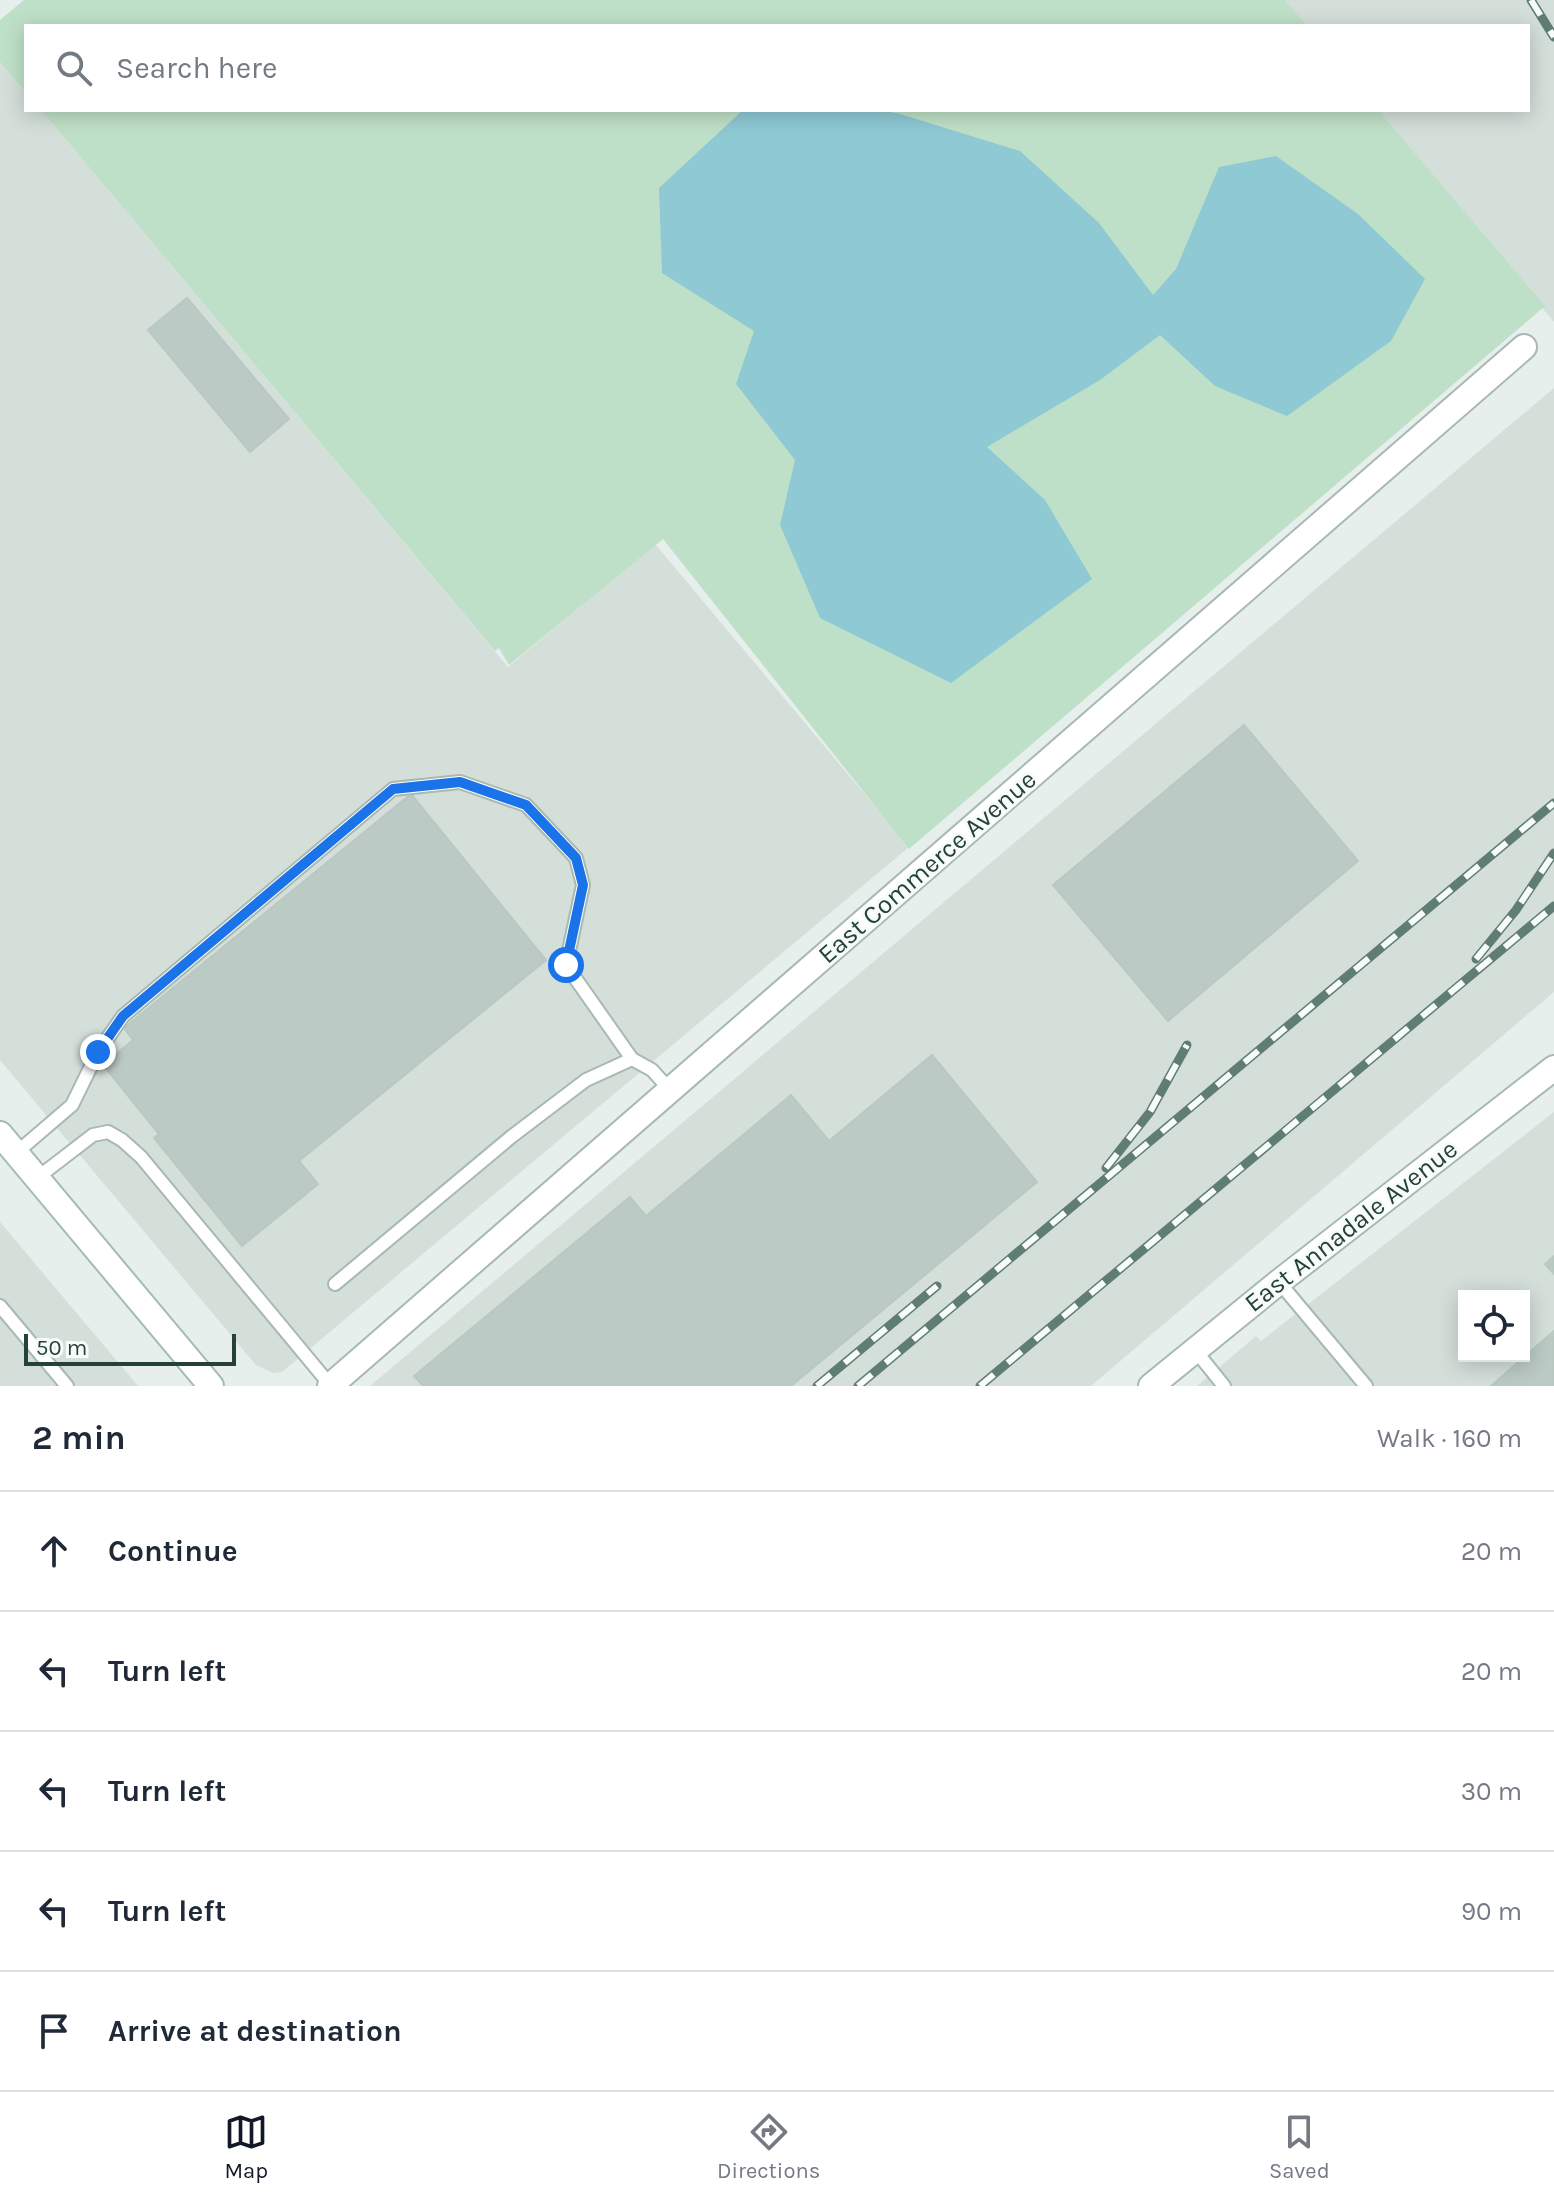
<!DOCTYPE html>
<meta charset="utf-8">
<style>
:root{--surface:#fff;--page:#f6f6f7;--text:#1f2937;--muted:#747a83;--line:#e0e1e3;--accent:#111827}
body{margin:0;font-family:Karla,sans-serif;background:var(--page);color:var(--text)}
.controls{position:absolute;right:24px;bottom:24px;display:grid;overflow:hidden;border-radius:0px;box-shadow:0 4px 20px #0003}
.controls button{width:72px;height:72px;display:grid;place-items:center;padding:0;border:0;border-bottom:2px solid var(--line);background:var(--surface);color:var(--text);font:40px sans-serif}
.scale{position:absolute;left:24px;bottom:20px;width:212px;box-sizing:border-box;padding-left:8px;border:4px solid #24423a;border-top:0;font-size:22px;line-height:28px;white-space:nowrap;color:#24423a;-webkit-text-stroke:6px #f7fbf9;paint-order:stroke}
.stop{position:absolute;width:24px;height:24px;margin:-18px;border:6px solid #1a73e8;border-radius:50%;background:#fff}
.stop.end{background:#1a73e8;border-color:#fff;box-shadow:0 2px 8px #0008}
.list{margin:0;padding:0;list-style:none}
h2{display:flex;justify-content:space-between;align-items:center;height:104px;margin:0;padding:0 32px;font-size:34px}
h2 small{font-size:26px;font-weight:400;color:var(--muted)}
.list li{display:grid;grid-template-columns:52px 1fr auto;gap:24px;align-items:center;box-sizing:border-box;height:120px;padding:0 32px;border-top:2px solid var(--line)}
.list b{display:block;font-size:30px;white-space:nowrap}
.list em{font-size:26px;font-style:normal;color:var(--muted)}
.icon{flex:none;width:44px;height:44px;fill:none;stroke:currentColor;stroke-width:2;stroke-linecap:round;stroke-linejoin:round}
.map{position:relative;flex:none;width:1554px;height:1386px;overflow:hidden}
.search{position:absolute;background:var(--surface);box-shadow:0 4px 20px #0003;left:24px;right:24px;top:24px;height:88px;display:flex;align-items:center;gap:20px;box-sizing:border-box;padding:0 28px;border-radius:0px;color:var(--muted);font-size:30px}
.sheet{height:704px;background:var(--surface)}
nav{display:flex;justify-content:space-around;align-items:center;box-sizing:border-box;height:112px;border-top:2px solid var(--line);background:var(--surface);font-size:22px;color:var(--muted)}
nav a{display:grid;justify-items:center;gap:4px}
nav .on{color:var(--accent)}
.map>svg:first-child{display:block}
.built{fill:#d4dfda;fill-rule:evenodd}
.green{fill:#bfe0c8}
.water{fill:#8ec9d4}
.building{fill:#bbcac4;stroke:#b8c9c2;stroke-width:2}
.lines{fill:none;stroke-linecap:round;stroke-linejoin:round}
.lane-casing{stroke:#a8b8b2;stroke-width:16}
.street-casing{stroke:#a8b8b2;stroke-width:28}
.secondary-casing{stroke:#a4bbb3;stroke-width:28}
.lane{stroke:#fff;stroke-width:12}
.street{stroke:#fff;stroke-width:24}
.secondary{stroke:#fff;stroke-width:24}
.rail-casing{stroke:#5f7d75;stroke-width:9}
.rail{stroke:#f7fbf9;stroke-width:6;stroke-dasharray:18;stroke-linecap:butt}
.route{stroke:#1a73e8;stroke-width:10}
.labels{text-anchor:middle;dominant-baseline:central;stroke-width:6;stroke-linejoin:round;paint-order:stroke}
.street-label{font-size:26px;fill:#24423a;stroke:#f7fbf9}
</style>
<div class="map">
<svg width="1554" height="1386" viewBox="0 0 1554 1386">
<rect width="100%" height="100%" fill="#e6efeb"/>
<g class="built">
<polygon points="1283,0 1554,0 1554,322 1376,110 1528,110 1528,26 1305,26"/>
<polygon points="0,62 26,93 26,110 41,110 508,667 655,544 909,847 282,1372 273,1373 256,1365 0,1060"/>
<polygon points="1554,388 1554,992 1091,1386 370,1386"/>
<path d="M1554,1112V1386H1197L1256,1336L1261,1341ZM1464,1296H1524V1356H1464Z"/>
<polygon points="0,1222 138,1386 0,1386"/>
</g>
<g class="green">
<polygon points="24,0 1285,0 1307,26 26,26 26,93 0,62 0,20"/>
<polygon points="41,110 1378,110 1545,306 909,849 663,539 509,665 499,648 495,651"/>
</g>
<polygon class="water" points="743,110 880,110 900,114 1020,151 1099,223 1153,295 1176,269 1219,167 1276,156 1358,214 1425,279 1391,341 1287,416 1215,386 1160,335 1100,380 987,447 1045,500 1092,579 951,683 820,618 780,525 795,460 736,384 754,331 662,273 659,188"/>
<g class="building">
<polygon points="187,298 289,419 250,452 148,330"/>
<polygon points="1244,725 1358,861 1168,1021 1053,885"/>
<polygon points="411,794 546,960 299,1161 318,1184 242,1246 154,1138 159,1134 103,1065 133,1040 124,1028"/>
<polygon points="932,1055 1037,1182 791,1386 423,1386 414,1376 630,1197 646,1216 791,1095 829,1141"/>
<polygon points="1554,1256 1554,1274 1545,1264"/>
<polygon points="1554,1331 1554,1386 1491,1386"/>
</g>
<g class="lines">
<g class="lane-casing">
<g id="lane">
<polyline points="16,1153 72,1105 98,1052 123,1016 393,789 460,782 526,805 576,858 583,885 566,965 632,1059"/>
<polyline points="37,1178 93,1135 108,1132 122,1140 141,1157 331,1386"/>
<polyline points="1279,1282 1366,1386"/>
<polyline points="335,1284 511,1137 586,1080 632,1059 652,1070 670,1090"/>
<polyline points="0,1306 67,1386"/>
<polyline points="1195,1350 1224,1386"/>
</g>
</g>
<g class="street-casing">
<g id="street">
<polyline points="330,1386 1524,347"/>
<polyline points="1151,1386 1279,1282 1554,1068"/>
</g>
</g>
<g class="secondary-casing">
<polyline id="secondary" points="0,1134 211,1386"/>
</g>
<use href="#lane" class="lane"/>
<use href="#street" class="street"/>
<use href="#secondary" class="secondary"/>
<g class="rail-casing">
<g id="rail">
<polyline points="1531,0 1554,37"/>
<polyline points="1476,959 1516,910 1554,853"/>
<polyline points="1106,1168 1150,1112 1187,1045"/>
<polyline points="817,1386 937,1286"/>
<polyline points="858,1386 1554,803"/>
<polyline points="980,1386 1554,906"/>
</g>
</g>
<use href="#rail" class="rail"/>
</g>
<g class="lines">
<polyline class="route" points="98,1052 123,1016 393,789 460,782 526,805 576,858 583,885 566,965"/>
</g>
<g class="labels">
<g class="street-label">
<text transform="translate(927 867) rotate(-41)">East Commerce Avenue</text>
<text transform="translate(1351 1226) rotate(-38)">East Annadale Avenue</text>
</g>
</g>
</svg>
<div class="controls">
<button><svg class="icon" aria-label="locate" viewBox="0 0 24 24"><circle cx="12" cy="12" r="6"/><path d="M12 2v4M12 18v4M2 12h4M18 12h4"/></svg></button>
</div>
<div class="scale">50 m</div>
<div class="stop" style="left:566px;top:965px"></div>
<div class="stop end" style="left:98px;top:1052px"></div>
<div class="search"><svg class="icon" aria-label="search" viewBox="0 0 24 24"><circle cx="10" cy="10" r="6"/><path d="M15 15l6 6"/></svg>Search here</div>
</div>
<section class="sheet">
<h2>2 min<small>Walk · 160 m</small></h2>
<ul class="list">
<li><svg class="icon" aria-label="ahead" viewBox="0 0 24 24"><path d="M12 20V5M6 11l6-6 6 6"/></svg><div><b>Continue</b></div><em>20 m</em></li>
<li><svg class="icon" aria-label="left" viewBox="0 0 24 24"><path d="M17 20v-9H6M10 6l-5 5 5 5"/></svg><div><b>Turn left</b></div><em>20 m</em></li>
<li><svg class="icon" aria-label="left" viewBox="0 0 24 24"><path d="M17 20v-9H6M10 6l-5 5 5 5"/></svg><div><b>Turn left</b></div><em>30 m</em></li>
<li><svg class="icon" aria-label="left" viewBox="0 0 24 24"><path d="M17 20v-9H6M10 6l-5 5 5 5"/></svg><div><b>Turn left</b></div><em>90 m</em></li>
<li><svg class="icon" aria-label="arrive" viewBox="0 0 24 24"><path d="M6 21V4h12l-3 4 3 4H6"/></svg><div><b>Arrive at destination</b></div></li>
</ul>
</section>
<nav>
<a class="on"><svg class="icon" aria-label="map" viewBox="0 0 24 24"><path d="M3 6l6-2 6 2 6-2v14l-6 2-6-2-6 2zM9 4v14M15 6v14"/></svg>Map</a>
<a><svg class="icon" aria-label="directions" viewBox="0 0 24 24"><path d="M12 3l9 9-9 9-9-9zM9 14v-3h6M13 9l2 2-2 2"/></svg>Directions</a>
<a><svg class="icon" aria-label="saved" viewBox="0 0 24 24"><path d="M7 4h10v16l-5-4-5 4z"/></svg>Saved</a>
</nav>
